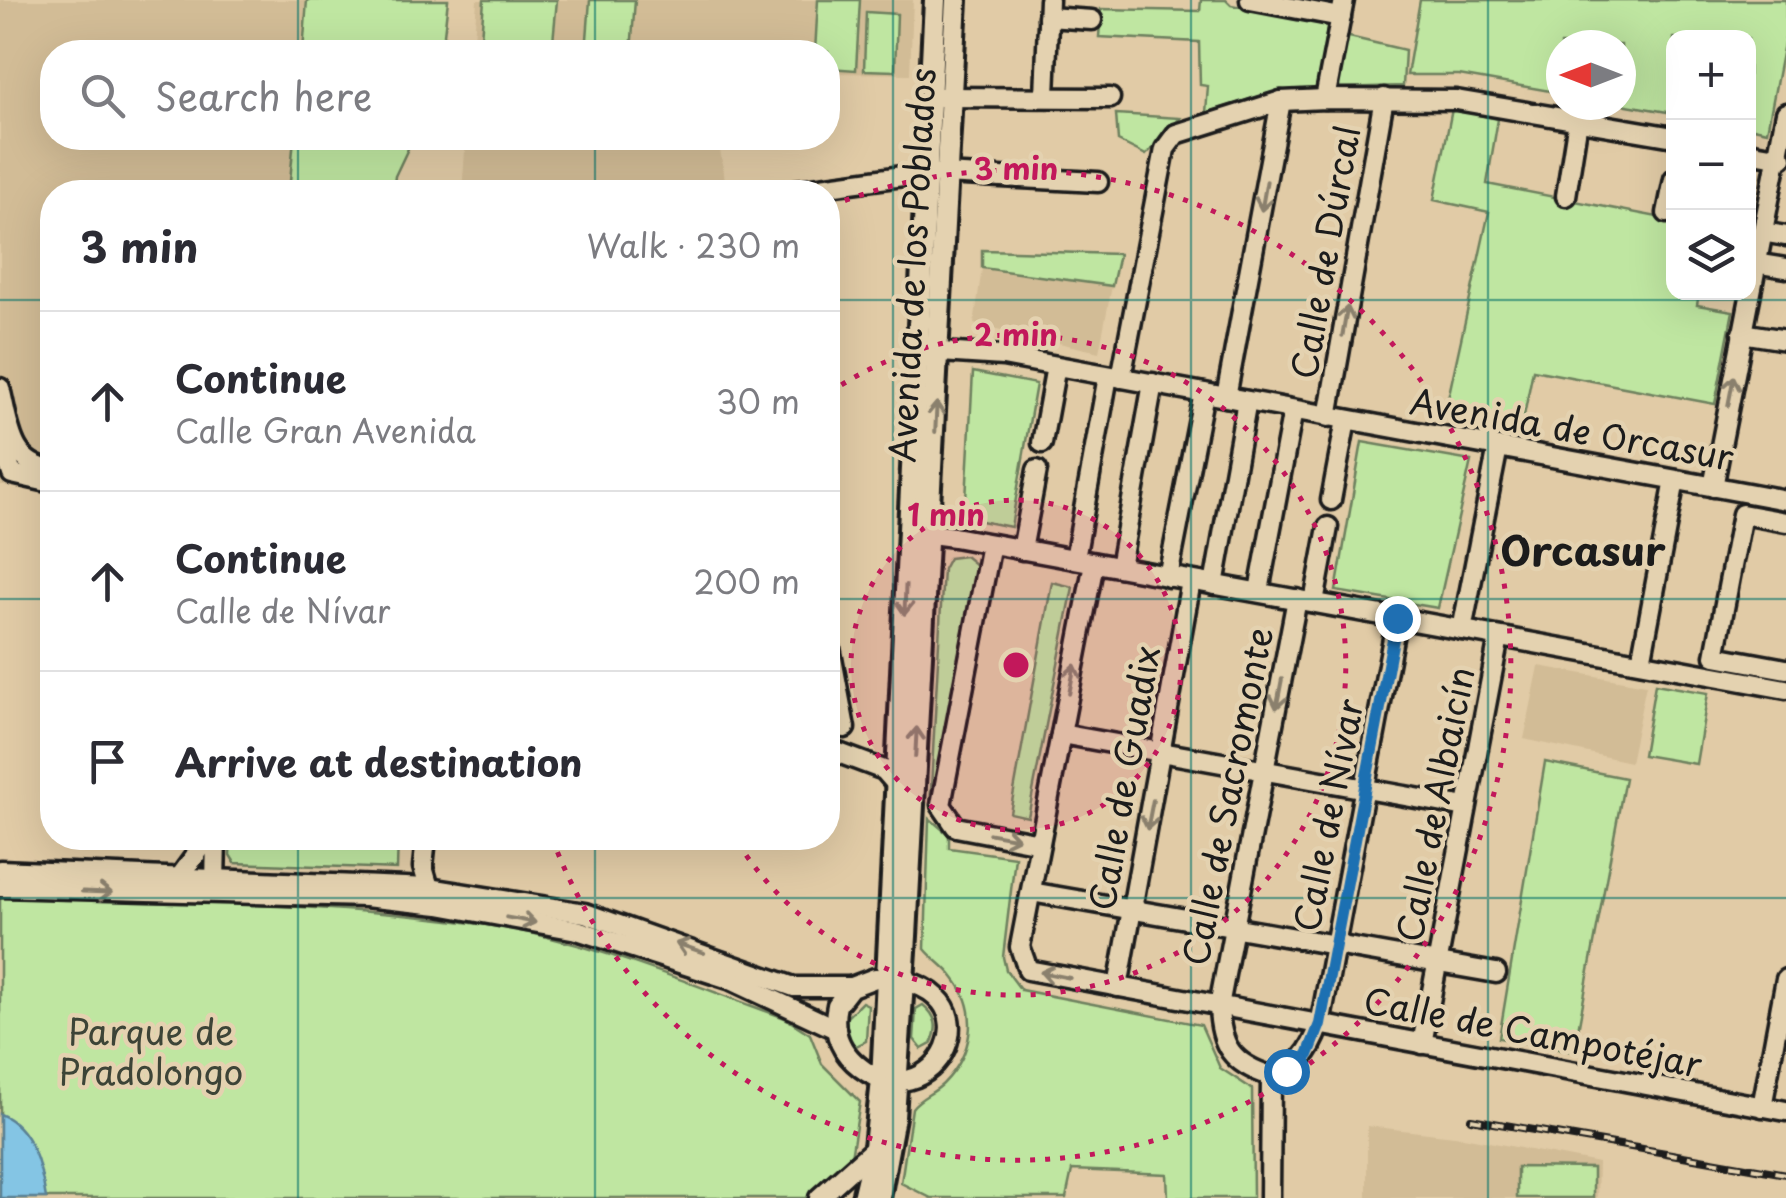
<!DOCTYPE html>
<meta charset="utf-8">
<style>
:root{--surface:#fff;--page:#f2f2f3;--text:#2b2b33;--muted:#7c7c81;--line:#e1e1e2}
body{margin:0;font-family:"Playpen Sans",sans-serif;background:var(--page);color:var(--text)}
.controls{position:absolute;right:30px;top:30px;display:grid;overflow:hidden;border-radius:20px;box-shadow:0 10px 40px #0002}
.controls button{width:90px;height:90px;display:grid;place-items:center;padding:0;border:0;border-bottom:2px solid var(--line);background:var(--surface);color:var(--text);font:50px sans-serif}
.compass{position:absolute;left:1546px;top:30px;width:90px;height:90px;border-radius:50%;background:var(--surface);box-shadow:0 10px 40px #0002;rotate:270deg}
.stop{position:absolute;width:30px;height:30px;margin:-22px;border:8px solid #1f6fb2;border-radius:50%;background:#fff}
.stop.end{background:#1f6fb2;border-color:#fff;box-shadow:0 2px 10px #0008}
.list{margin:0;padding:0;list-style:none}
h2{display:flex;justify-content:space-between;align-items:center;height:130px;margin:0;padding:0 40px;font-size:42px}
h2 small{font-size:32px;font-weight:400;color:var(--muted)}
.list li{display:grid;grid-template-columns:65px 1fr auto;gap:30px;align-items:center;box-sizing:border-box;height:180px;padding:0 40px;border-top:2px solid var(--line)}
.list b{display:block;font-size:38px;white-space:nowrap}
.list p{margin:0;font-size:32px;white-space:nowrap;color:var(--muted)}
.list em{font-size:32px;font-style:normal;color:var(--muted)}
.icon{flex:none;width:55px;height:55px;fill:none;stroke:currentColor;stroke-width:2;stroke-linecap:round;stroke-linejoin:round}
.map{position:relative;flex:none;width:1786px;height:1198px;overflow:hidden}
.search{position:absolute;background:var(--surface);box-shadow:0 10px 40px #0002;left:40px;top:40px;width:800px;height:110px;display:flex;align-items:center;gap:25px;box-sizing:border-box;padding:0 35px;border-radius:40px;color:var(--muted);font-size:38px}
.panel{position:absolute;background:var(--surface);box-shadow:0 10px 40px #0002;left:40px;top:180px;width:800px;height:670px;border-radius:40px}
.map>svg:first-child{display:block}
.built{fill:#d2bc96}
.green{fill:#bfe6a1;stroke:#6e815e;stroke-width:2.5}
.water{fill:#84c5e4;stroke:#5a8194;stroke-width:2.5}
.lines{fill:none;stroke-linecap:round;stroke-linejoin:round}
.minor-casing{stroke:#1c1c1c;stroke-width:25}
.major-casing{stroke:#1c1c1c;stroke-width:28}
.minor{stroke:#e4d2b0;stroke-width:18}
.major{stroke:#e4d2b0;stroke-width:20}
.rail-casing{stroke:#1c1c1c;stroke-width:8}
.rail{stroke:#e4d2b0;stroke-width:4;stroke-dasharray:11;stroke-linecap:butt}
.oneway{stroke:#8a806d}
.route{stroke:#1f6fb2;stroke-width:12}
.grid{fill:none;stroke:#0f766e;stroke-width:2.5;stroke-opacity:0.55}
.ring{fill:none;stroke:#c2185b;stroke-width:5;stroke-dasharray:5 10}
.labels{text-anchor:middle;dominant-baseline:central;stroke-width:9;stroke-linejoin:round;paint-order:stroke}
.street-label{font-size:35px;fill:#1c1c1c;stroke:#e4d2b0}
.park-label{font-size:35px;fill:#3d4437;stroke:#e4d2b0}
.quarter-label{font-size:40px;font-weight:bold;fill:#1c1c1c;stroke:#e4d2b0}
.centre{fill:#c2185b;stroke:#e4d2b0;stroke-width:5}
.ring-label{font-size:30px;text-anchor:middle;font-weight:bold;fill:#c2185b;stroke:#e4d2b0;stroke-width:9;stroke-linejoin:round;paint-order:stroke}
</style>
<div class="map">
<svg width="1786" height="1198" viewBox="0 0 1786 1198">
<rect width="100%" height="100%" fill="#e1cba6"/>
<filter id="ink" filterUnits="userSpaceOnUse"><feTurbulence type="fractalNoise" baseFrequency=".01" numOctaves="2"/><feDisplacementMap in="SourceGraphic" scale="20" xChannelSelector="R" yChannelSelector="G"/><feConvolveMatrix kernelMatrix="1 2 1 2 8 2 1 2 1" color-interpolation-filters="sRGB"/></filter>
<g filter="url(#ink)">
<g class="built">
<polygon points="0,0 307,0 303,52 52,52 52,138 294,138 289,192 52,192 52,483 0,485"/>
<polygon points="477,0 913,0 910,74 828,73 828,52 473,52"/>
<polygon points="466,138 718,138 727,192 462,192"/>
<polygon points="982,268 1112,286 1099,352 974,324"/>
<polygon points="1539,666 1646,685 1630,762 1524,739"/>
<polygon points="1367,1126 1463,1137 1598,1163 1597,1198 1367,1198"/>
</g>
<g class="green">
<polygon points="307,0 448,0 442,52 303,52"/>
<polygon points="484,0 557,0 552,52 480,52"/>
<polygon points="590,0 635,0 631,52 586,52"/>
<polygon points="818,0 860,0 856,70 828,68 828,52 815,52"/>
<polygon points="1201,0 1226,0 1231,5 1328,23 1317,91 1270,93 1206,113 1208,86 1200,85 1199,42 1099,37 1101,9 1200,11"/>
<polygon points="1420,0 1786,0 1786,33 1767,131 1749,127 1748,38 1674,38 1673,113 1621,104 1621,45 1561,45 1561,93 1459,75 1407,75"/>
<polygon points="866,12 897,14 895,71 864,70"/>
<polygon points="1345,36 1405,50 1403,86 1337,88"/>
<polygon points="1452,109 1498,119 1487,184 1673,220 1674,292 1699,293 1697,305 1733,311 1715,404 1533,370 1521,431 1444,417 1489,212 1434,200"/>
<polygon points="1116,114 1180,118 1146,155 1118,141"/>
<polygon points="294,138 413,138 395,176 393,192 289,192"/>
<polygon points="982,250 1119,254 1112,286 982,268"/>
<polygon points="973,372 1036,384 1011,527 965,518"/>
<polygon points="1362,442 1471,461 1438,608 1336,591"/>
<polygon points="965,556 976,565 930,806 943,569 949,558"/>
<polygon points="1052,582 1073,587 1028,817 1010,813"/>
<polygon points="1655,684 1708,693 1696,764 1643,755"/>
<polygon points="1545,762 1625,778 1574,1051 1499,1038"/>
<path d="M929,818L949,835V848L1015,857L1003,957L1006,970L1021,990L1201,1025L1220,1068L1252,1089L1253,1198H1168L1167,1174L1072,1170L1066,1198H931L901,1183L912,1108C920,1097 933,1094 943,1084C972,1055 981,1012 953,977C945,966 934,960 925,949Z"/>
<polygon points="231,838 398,838 397,869 235,863 230,855"/>
<path d="M0,895C162,902 326,902 487,925C589,940 689,984 785,1018L810,1034L822,1064L860,1102L850,1163L826,1177L808,1198H0Z"/>
<polygon points="862,1002 868,1005 866,1041 856,1046 848,1039 846,1018"/>
<path d="M923,1005C937,1016 939,1028 931,1044L922,1049L914,1039L916,1009Z"/>
<polygon points="1517,1167 1593,1168 1593,1198 1517,1198"/>
</g>
<path class="water" d="M0,1114C32,1127 41,1167 46,1198H0Z"/>
<g class="lines">
<g class="minor-casing">
<g id="minor">
<polyline points="1250,0 1341,17"/>
<polyline points="1048,17 1092,20"/>
<polyline points="1045,95 1049,0"/>
<polyline points="940,97 1110,98"/>
<polyline points="1325,99 1344,0"/>
<polyline points="1748,152 1782,158"/>
<polyline points="783,192 925,173 1098,182"/>
<polyline points="1566,196 1578,120"/>
<polyline points="1667,213 1674,179"/>
<polyline points="1762,232 1786,236"/>
<polyline points="1755,263 1786,268"/>
<polyline points="1742,333 1786,340"/>
<polyline points="925,351 1003,356 1786,500"/>
<polyline points="1121,378 1165,149 1176,134 1281,101 1325,99 1456,100 1674,137"/>
<path d="M0,388C9,423 9,465 52,470"/>
<polyline points="1226,397 1281,101"/>
<polyline points="1328,417 1384,98"/>
<polyline points="0,437 12,474 52,483"/>
<polyline points="1042,443 1056,366"/>
<polyline points="1713,487 1786,113"/>
<polyline points="1331,500 1346,420"/>
<polyline points="1786,522 1742,514 1715,656 1786,669"/>
<polyline points="916,538 931,534 954,537 1786,689"/>
<polyline points="991,544 941,805 956,827 1040,843"/>
<polyline points="1022,550 1037,470"/>
<polyline points="1075,559 1108,376"/>
<polyline points="1094,563 1020,947 1028,970 1786,1111"/>
<polyline points="1120,567 1153,383"/>
<polyline points="1168,577 1204,393"/>
<polyline points="1214,585 1247,401"/>
<polyline points="1259,591 1293,410"/>
<path d="M1297,599L1219,1006C1220,1046 1232,1064 1271,1076C1300,1066 1310,1053 1320,1025L1397,617"/>
<polyline points="1314,602 1328,527"/>
<polyline points="1462,630 1498,447"/>
<polyline points="828,637 845,728"/>
<polyline points="1641,662 1675,480"/>
<polyline points="1061,734 1466,807"/>
<polyline points="828,749 884,770 897,785"/>
<polyline points="426,838 423,867 429,888"/>
<polyline points="0,870 429,888 585,913 794,987 851,987"/>
<polyline points="181,875 208,838"/>
<polyline points="215,884 216,838"/>
<polyline points="0,887 365,897 439,905 577,930 729,979 836,1029"/>
<polyline points="1031,892 1496,973"/>
<path d="M875,978C1014,980 931,1134 854,1062C838,1047 832,1027 837,1005L851,987Z"/>
<polyline points="1118,987 1191,581"/>
<polyline points="1422,1044 1499,637"/>
<polyline points="1762,1107 1786,979"/>
<polyline points="819,1198 875,1148"/>
<polyline points="1270,1198 1271,1076"/>
</g>
</g>
<g class="major-casing">
<g id="major">
<polyline points="863,1198 875,1147 882,1080 935,0"/>
<polyline points="879,1198 894,1117 906,936 956,0"/>
</g>
</g>
<use href="#minor" class="minor"/>
<use href="#major" class="major"/>
<g class="rail-casing">
<polyline id="rail" points="1471,1119 1786,1174"/>
</g>
<use href="#rail" class="rail"/>
</g>
<defs><path id="oneway-shaft" d="M-6 0H5M1.5-3L5.5 0L1.5 3" fill="none" stroke-width="1.6" stroke-linecap="round" stroke-linejoin="round" transform="scale(2.5)"/></defs>
<g class="oneway">
<use href="#oneway-shaft" transform="translate(1264 196) rotate(100)"/>
<use href="#oneway-shaft" transform="translate(1345 321) rotate(-80)"/>
<use href="#oneway-shaft" transform="translate(1731 391) rotate(-79)"/>
<use href="#oneway-shaft" transform="translate(936 417) rotate(-87)"/>
<use href="#oneway-shaft" transform="translate(905 600) rotate(92)"/>
<use href="#oneway-shaft" transform="translate(1072 679) rotate(-79)"/>
<use href="#oneway-shaft" transform="translate(1279 694) rotate(101)"/>
<use href="#oneway-shaft" transform="translate(916 742) rotate(-87)"/>
<use href="#oneway-shaft" transform="translate(1150 815) rotate(101)"/>
<use href="#oneway-shaft" transform="translate(1004 836) rotate(10)"/>
<use href="#oneway-shaft" transform="translate(97 892) rotate(2)"/>
<use href="#oneway-shaft" transform="translate(521 920) rotate(10)"/>
<use href="#oneway-shaft" transform="translate(690 948) rotate(-161)"/>
<use href="#oneway-shaft" transform="translate(1055 975) rotate(-169)"/>
</g>
</g>
<g class="lines" filter="url(#ink)">
<polyline class="route" points="1286,1071 1308,1055 1320,1024 1397,618"/>
</g>
<path class="grid" d="M298,0V52M595,0V52M893,0V1198M1191,0V1198M1488,0V1198M298,138V192M595,138V192M0,300H52M828,300H1786M0,599H52M828,599H1786M298,838V1198M595,838V1198M0,898H1786"/>
<circle cx="1016" cy="665" r="165" fill="#c2185b" fill-opacity=".12"/>
<g class="ring">
<circle cx="1016" cy="665" r="165"/>
<path d="M829 393A330 330 0 1 1 736 840"/>
<path d="M831 206A495 495 0 1 1 552 838"/>
</g>
<g class="labels">
<g class="street-label">
<text transform="translate(1324 252) rotate(-80)">Calle de Dúrcal</text>
<text transform="translate(911 265) rotate(-87)">Avenida de los Poblados</text>
<text transform="translate(1572 428) rotate(10)">Avenida de Orcasur</text>
<text transform="translate(1123 778) rotate(-80)">Calle de Guadix</text>
<text transform="translate(1226 796) rotate(-79)">Calle de Sacromonte</text>
<text transform="translate(1434 804) rotate(-79)">Calle de Albaicín</text>
<text transform="translate(1327 815) rotate(-79)">Calle de Nívar</text>
<text transform="translate(1533 1031) rotate(11)">Calle de Campotéjar</text>
</g>
<g class="park-label">
<text x="151" y="1030">Parque de<tspan x="151" dy="40">Pradolongo</tspan></text>
</g>
<g class="quarter-label">
<text x="1583" y="549">Orcasur</text>
</g>
</g>
<circle cx="1016" cy="665" r="15" class="centre"/>
<g class="ring-label">
<text x="1016" y="180">3 min</text>
<text x="1016" y="346">2 min</text>
<text x="946" y="526">1 min</text>
</g>
</svg>
<div class="controls">
<button>+</button>
<button>−</button>
<button><svg class="icon" aria-label="layers" viewBox="0 0 24 24"><path d="M12 4l9 5-9 5-9-5zM3 14l9 5 9-5"/></svg></button>
</div>
<svg class="compass" viewBox="-18 -18 36 36"><path d="M0-13l5 13h-10z" fill="#e53935"/><path d="M0 13l5-13h-10z" fill="#7c7c81"/></svg>
<div class="stop" style="left:1286px;top:1071px"></div>
<div class="stop end" style="left:1397px;top:618px"></div>
<div class="search"><svg class="icon" aria-label="search" viewBox="0 0 24 24"><circle cx="10" cy="10" r="6"/><path d="M15 15l6 6"/></svg>Search here</div>
<section class="panel">
<h2>3 min<small>Walk · 230 m</small></h2>
<ul class="list">
<li><svg class="icon" aria-label="ahead" viewBox="0 0 24 24"><path d="M12 20V5M6 11l6-6 6 6"/></svg><div><b>Continue</b><p>Calle Gran Avenida</p></div><em>30 m</em></li>
<li><svg class="icon" aria-label="ahead" viewBox="0 0 24 24"><path d="M12 20V5M6 11l6-6 6 6"/></svg><div><b>Continue</b><p>Calle de Nívar</p></div><em>200 m</em></li>
<li><svg class="icon" aria-label="arrive" viewBox="0 0 24 24"><path d="M6 21V4h12l-3 4 3 4H6"/></svg><div><b>Arrive at destination</b></div></li>
</ul>
</section>
</div>
